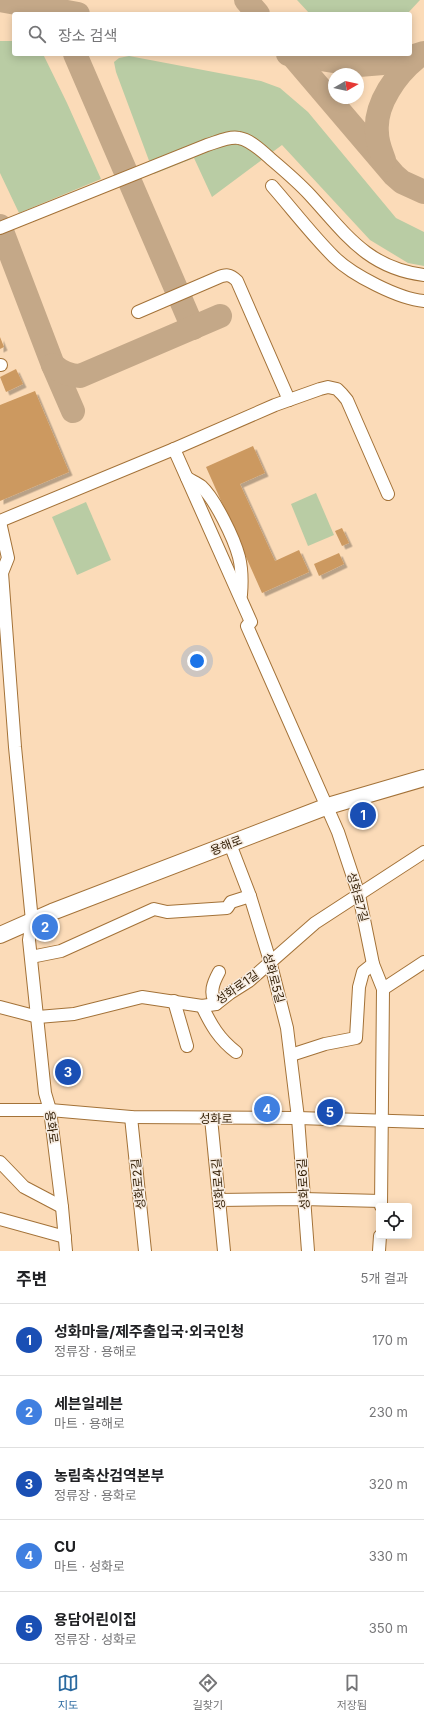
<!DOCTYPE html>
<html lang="ko">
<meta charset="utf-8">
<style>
:root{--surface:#fff;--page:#f6f6f6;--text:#202124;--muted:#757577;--line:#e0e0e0;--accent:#2b6aa0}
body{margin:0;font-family:Inter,"Noto Sans KR",sans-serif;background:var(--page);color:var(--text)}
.controls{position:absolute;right:12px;bottom:12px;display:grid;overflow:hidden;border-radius:4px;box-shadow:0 2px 10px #0003}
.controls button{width:36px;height:36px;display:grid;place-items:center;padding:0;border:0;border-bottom:1px solid var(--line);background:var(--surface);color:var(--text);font:20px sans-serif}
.compass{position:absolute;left:328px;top:68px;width:36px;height:36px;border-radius:50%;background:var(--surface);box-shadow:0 2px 10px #0003;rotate:81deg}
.you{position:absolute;left:197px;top:661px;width:14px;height:14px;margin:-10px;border:3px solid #fff;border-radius:50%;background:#1a73e8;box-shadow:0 0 0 6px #1a73e833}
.badge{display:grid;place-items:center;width:26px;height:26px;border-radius:50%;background:var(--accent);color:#fff;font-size:13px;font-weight:700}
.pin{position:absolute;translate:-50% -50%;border:2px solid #fff;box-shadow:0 1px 4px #0006}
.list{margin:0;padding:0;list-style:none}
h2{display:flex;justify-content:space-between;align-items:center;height:52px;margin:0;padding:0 16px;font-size:17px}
h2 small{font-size:13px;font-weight:400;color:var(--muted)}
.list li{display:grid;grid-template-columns:26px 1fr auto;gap:12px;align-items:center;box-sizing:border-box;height:72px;padding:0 16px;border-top:1px solid var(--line)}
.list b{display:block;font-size:15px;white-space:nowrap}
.list p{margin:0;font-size:13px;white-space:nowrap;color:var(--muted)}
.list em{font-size:13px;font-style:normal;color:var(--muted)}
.icon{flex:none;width:22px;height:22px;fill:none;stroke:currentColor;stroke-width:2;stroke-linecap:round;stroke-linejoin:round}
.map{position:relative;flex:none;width:424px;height:1251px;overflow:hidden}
.search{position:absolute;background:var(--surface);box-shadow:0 2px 10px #0003;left:12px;right:12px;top:12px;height:44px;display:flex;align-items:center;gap:10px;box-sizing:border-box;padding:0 14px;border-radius:4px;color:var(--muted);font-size:15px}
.sheet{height:412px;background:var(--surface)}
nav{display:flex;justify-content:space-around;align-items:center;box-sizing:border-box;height:56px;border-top:1px solid var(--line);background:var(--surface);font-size:11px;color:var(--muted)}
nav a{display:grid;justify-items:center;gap:2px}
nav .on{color:var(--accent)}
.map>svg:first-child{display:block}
.green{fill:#b9cca4}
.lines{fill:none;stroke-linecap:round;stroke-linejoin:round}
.taxiway{stroke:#c4a888;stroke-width:24}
.building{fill:#cc9960;filter:url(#shadow)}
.minor-casing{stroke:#a37238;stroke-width:14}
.major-casing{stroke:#a37238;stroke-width:18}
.minor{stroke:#fff;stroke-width:12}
.major{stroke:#fff;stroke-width:16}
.labels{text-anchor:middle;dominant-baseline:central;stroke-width:3;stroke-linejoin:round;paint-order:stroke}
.street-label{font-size:12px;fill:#352108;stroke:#f7ece1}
</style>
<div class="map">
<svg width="424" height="1251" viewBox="0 0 424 1251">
<defs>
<filter id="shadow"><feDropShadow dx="3.5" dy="3.5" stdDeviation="0" flood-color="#0004"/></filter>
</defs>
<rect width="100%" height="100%" fill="#fbdbb8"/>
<g class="green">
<polygon points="297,0 420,0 407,14 310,14"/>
<polygon points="0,41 14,41 14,54 43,54 67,103 101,179 19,213 0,173"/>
<polygon points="129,56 261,81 280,88 308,112 396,218 424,232 424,266 408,263 370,240 282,145 212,197 194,158 154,174 116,72 114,62 119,58"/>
<polygon points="316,493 334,535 308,546 291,504"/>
<polygon points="86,502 111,560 77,575 52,517"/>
</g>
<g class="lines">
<g class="taxiway">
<polyline points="0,0 78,14"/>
<polyline points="246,0 258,14"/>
<polyline points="75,54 193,328"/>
<polyline points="288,54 359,65 383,63 402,60 424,53"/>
<polyline points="291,54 394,175 402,182 424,192"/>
<path d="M384,160C381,151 377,143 377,133C374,104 397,73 419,56"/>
<polyline points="0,226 53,365 73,411"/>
<path d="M53,365C61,372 69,376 80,376L220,316"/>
</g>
</g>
<g class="building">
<polygon points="0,337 4,347 0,349"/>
<polygon points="16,369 23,384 6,392 0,377"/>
<polygon points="35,391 69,472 0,501 0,405"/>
<polygon points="253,446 265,473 240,484 275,561 299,550 309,572 262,593 206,467"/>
<polygon points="342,528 349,543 342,546 335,531"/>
<polygon points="339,553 344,564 319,576 314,564"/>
</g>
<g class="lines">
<g class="minor-casing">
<g id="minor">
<path d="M272,186C293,210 312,235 334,257C352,275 399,299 424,301"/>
<path d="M0,228L207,145C217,142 229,136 239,138C251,140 263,152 272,160C285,171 298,182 310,195C345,233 367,268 424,275"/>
<path d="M138,312L217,278C226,274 230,274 237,281L289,400"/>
<polyline points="0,365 1,365"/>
<polyline points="174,449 251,622 247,626 338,832 359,895 373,964 383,989 381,1206"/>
<path d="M187,478C192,481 197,483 201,486C215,499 234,538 239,557C242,569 242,583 241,595"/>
<polyline points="0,521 174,449 275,405 320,389 328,387 337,389 342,394 347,400 388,494"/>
<polyline points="0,522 8,558 2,573 15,747 32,921 29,940 45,1093 50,1110 62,1207 66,1251"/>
<polyline points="230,844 250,896 270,961 287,1028 298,1118 308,1251"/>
<polyline points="31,957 61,951 154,909 167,912 227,908 231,902 250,896"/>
<polyline points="383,989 424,962"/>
<polyline points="174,1001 187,1046"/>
<path d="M216,1004C209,993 213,983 219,972"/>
<path d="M202,1006C211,1025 219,1039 236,1052"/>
<polyline points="0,1007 38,1017 74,1014 142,997 202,1006 216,1004 230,993 249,981 315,923 424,852"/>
<polyline points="291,1055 325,1044 356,1038 359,987 363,972 373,964"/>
<polyline points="0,1110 50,1110 131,1117 298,1118 424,1122"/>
<polyline points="131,1117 145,1251"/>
<polyline points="211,1118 224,1251"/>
<polyline points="0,1162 24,1187 62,1207"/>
<polyline points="219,1200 303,1199 381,1201"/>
<polyline points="0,1219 65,1237"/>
<polyline points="379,1251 380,1236"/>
</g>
</g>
<g class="major-casing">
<polyline id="major" points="0,935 52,912 328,806 424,778"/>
</g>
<use href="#minor" class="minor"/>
<use href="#major" class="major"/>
</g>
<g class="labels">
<g class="street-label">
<text transform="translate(226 845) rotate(-21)">용해로</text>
<text transform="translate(358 897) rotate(75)">성화로7길</text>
<text transform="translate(274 978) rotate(75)">성화로5길</text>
<text transform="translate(237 987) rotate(-35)">성화로1길</text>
<text x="216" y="1118">성화로</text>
<text transform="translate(52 1127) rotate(82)">용화로</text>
<text transform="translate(138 1184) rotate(-96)">성화로2길</text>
<text transform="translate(218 1184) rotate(-95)">성화로4길</text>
<text transform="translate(303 1184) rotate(-94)">성화로6길</text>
</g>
</g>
</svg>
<div class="controls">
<button><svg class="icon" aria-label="locate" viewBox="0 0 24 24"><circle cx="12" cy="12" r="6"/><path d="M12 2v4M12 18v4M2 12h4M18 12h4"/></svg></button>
</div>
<svg class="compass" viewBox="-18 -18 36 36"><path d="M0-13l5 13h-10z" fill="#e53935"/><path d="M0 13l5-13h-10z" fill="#757577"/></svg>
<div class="you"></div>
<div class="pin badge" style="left:363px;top:815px;background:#1a4fb4">1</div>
<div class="pin badge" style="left:45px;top:927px;background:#3f7fe0">2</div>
<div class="pin badge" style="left:68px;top:1072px;background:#1a4fb4">3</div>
<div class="pin badge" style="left:267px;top:1109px;background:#3f7fe0">4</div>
<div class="pin badge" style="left:330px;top:1112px;background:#1a4fb4">5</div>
<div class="search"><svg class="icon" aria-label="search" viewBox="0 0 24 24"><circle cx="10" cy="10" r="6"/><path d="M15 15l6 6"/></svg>장소 검색</div>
</div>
<section class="sheet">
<h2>주변<small>5개 결과</small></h2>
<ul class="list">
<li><span class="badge" style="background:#1a4fb4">1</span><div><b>성화마을/제주출입국·외국인청</b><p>정류장 · 용해로</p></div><em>170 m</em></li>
<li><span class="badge" style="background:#3f7fe0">2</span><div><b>세븐일레븐</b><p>마트 · 용해로</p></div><em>230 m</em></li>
<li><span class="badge" style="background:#1a4fb4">3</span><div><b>농림축산검역본부</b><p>정류장 · 용화로</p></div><em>320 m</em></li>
<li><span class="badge" style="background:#3f7fe0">4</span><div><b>CU</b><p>마트 · 성화로</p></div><em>330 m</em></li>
<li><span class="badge" style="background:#1a4fb4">5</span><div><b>용담어린이집</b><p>정류장 · 성화로</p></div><em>350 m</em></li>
</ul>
</section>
<nav>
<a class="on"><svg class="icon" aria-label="map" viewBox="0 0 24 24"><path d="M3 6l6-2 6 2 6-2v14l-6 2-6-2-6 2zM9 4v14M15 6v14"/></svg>지도</a>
<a><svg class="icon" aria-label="directions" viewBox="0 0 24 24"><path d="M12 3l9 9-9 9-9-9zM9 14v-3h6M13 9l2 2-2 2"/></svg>길찾기</a>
<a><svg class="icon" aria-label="saved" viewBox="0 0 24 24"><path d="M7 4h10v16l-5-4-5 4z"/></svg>저장됨</a>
</nav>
